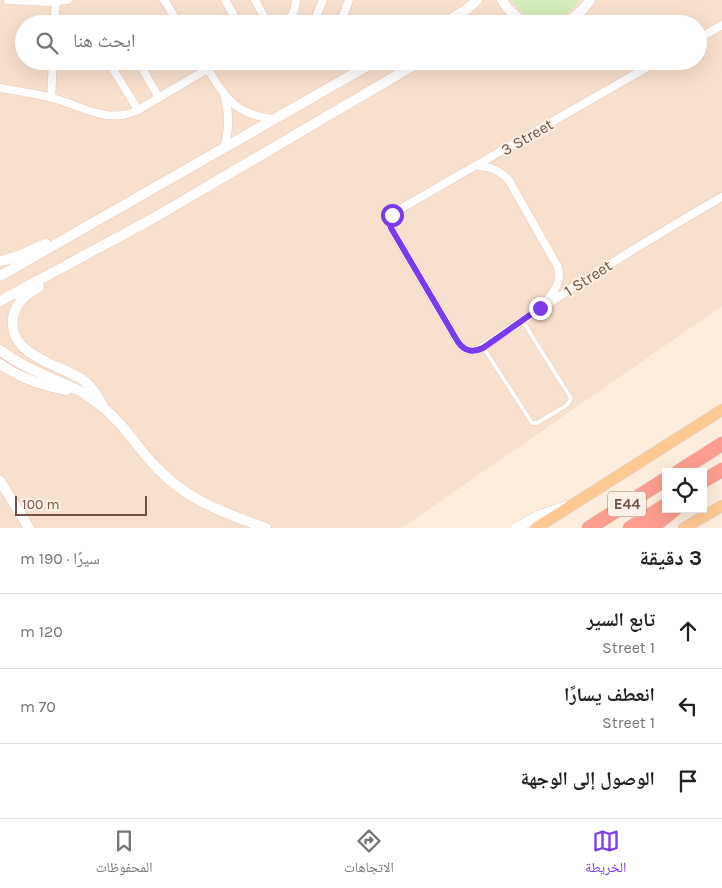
<!DOCTYPE html>
<html lang="ar">
<meta charset="utf-8">
<style>
:root{--surface:#fff;--page:#f2f2f2;--text:#202124;--muted:#757577;--line:#e0e0e0;--accent:#7c3aed}
body{margin:0;font-family:Karla,"Noto Naskh Arabic",sans-serif;background:var(--page);color:var(--text);direction:rtl}
.controls{position:absolute;right:15px;bottom:15px;display:grid;overflow:hidden;border-radius:0px;box-shadow:0 5px 20px #0002}
.controls button{width:45px;height:45px;display:grid;place-items:center;padding:0;border:0;border-bottom:1px solid var(--line);background:var(--surface);color:var(--text);font:25px sans-serif}
.scale{position:absolute;left:15px;bottom:12px;width:132px;box-sizing:border-box;padding-left:5px;border:2px solid #755044;border-top:0;font-size:14px;line-height:18px;white-space:nowrap;color:#755044;-webkit-text-stroke:4px #fff1e5;paint-order:stroke}
.stop{position:absolute;width:15px;height:15px;margin:-11px;border:4px solid #7c3aed;border-radius:50%;background:#fff}
.stop.end{background:#7c3aed;border-color:#fff;box-shadow:0 1px 5px #0008}
.list{margin:0;padding:0;list-style:none}
h2{display:flex;justify-content:space-between;align-items:center;height:65px;margin:0;padding:0 20px;font-size:21px}
h2 small{font-size:16px;font-weight:400;color:var(--muted)}
.list li{display:grid;grid-template-columns:32px 1fr auto;gap:15px;align-items:center;box-sizing:border-box;height:75px;padding:0 20px;border-top:1px solid var(--line)}
.list b{display:block;font-size:19px;white-space:nowrap}
.list p{margin:0;font-size:16px;white-space:nowrap;color:var(--muted)}
.list em{font-size:16px;font-style:normal;color:var(--muted)}
.icon{flex:none;width:28px;height:28px;fill:none;stroke:currentColor;stroke-width:2;stroke-linecap:round;stroke-linejoin:round}
.map{position:relative;flex:none;width:722px;height:528px;overflow:hidden;direction:ltr}
.search{position:absolute;background:var(--surface);box-shadow:0 5px 20px #0002;left:15px;right:15px;top:15px;height:55px;display:flex;align-items:center;gap:12px;box-sizing:border-box;padding:0 18px;border-radius:28px;color:var(--muted);font-size:19px}
.sheet{height:290px;background:var(--surface)}
nav{display:flex;justify-content:space-around;align-items:center;box-sizing:border-box;height:70px;border-top:1px solid var(--line);background:var(--surface);font-size:14px;color:var(--muted)}
nav a{display:grid;justify-items:center;gap:2px}
nav .on{color:var(--accent)}
.map>svg:first-child{display:block}
.residential{fill:#f8e0ce;fill-rule:evenodd}
.green{fill:#d5ecbb}
.lines{fill:none;stroke-linecap:round;stroke-linejoin:round}
.lane-casing{stroke:#e4c9bc;stroke-width:5}
.street-casing{stroke:#e4c9bc;stroke-width:9}
.secondary-casing{stroke:#eac9b8;stroke-width:11}
.primary-casing{stroke:#d8cecb;stroke-width:12}
.highway-casing{stroke:#d8cecb;stroke-width:15}
.lane{stroke:#fff;stroke-width:4}
.street{stroke:#fff;stroke-width:8}
.secondary{stroke:#fff;stroke-width:10}
.primary{stroke:#ffc993;stroke-width:11}
.highway{stroke:#fd9e8e;stroke-width:14}
.route{stroke:#7c3aed;stroke-width:6}
.labels{text-anchor:middle;dominant-baseline:central;stroke-width:4;stroke-linejoin:round;paint-order:stroke}
.shield{fill:#fff1e5;stroke:#9e8074;stroke-width:1}
.shield-label{font-size:15px;font-weight:bold;fill:#755044}
.street-label{font-size:16px;fill:#755044;stroke:#fff1e5}
</style>
<div class="map">
<svg width="722" height="528" viewBox="0 0 722 528">
<rect width="100%" height="100%" fill="#feeddd"/>
<path class="residential" d="M0,0H722V306L402,528H0ZM24,24H698V61H24Z"/>
<path class="green" d="M512,0H579C563,26 528,26 512,0Z"/>
<g class="lines">
<g class="lane-casing">
<polyline id="lane" points="483,347 532,423 537,423 567,405 571,399 569,395 522,320"/>
</g>
<g class="street-casing">
<g id="street">
<polyline points="8,0 48,2 68,0"/>
<polyline points="164,0 179,24"/>
<polyline points="225,0 239,24"/>
<polyline points="255,0 268,24"/>
<polyline points="54,24 56,2"/>
<path d="M284,24C293,17 295,10 296,0"/>
<polyline points="313,24 323,0"/>
<polyline points="340,24 349,0"/>
<polyline points="698,39 722,25"/>
<polyline points="108,61 138,110"/>
<polyline points="138,61 159,98"/>
<path d="M203,61C223,93 231,114 273,119"/>
<path d="M658,61L395,212C390,217 388,221 391,228L458,342C464,351 473,353 483,347C561,294 640,244 722,197"/>
<path d="M0,88C18,91 36,94 53,98C81,106 109,125 138,110L221,61"/>
<polyline points="51,98 53,61"/>
<path d="M224,148C229,131 230,116 225,99"/>
<path d="M475,166C489,166 498,170 508,179L558,267C562,283 554,291 545,303"/>
</g>
</g>
<g class="secondary-casing">
<g id="secondary">
<path d="M502,0C509,12 517,19 530,24"/>
<polyline points="443,24 467,9 477,0"/>
<polyline points="490,24 520,20"/>
<path d="M561,24C574,19 583,11 590,0"/>
<path d="M0,261C16,259 31,250 46,244"/>
<path d="M0,276C126,205 250,132 376,61"/>
<path d="M39,287C26,294 16,302 13,318C8,356 59,364 83,380C91,386 97,395 102,404"/>
<polyline points="0,301 152,219 421,61"/>
<path d="M0,350C23,368 52,378 78,390C86,394 93,400 100,405C124,423 137,448 157,468C188,501 225,513 266,528"/>
<path d="M0,364C20,378 43,386 67,390"/>
<polyline points="0,481 29,528"/>
<polyline points="516,528 538,516 566,506"/>
</g>
</g>
<g class="primary-casing">
<g id="primary">
<polyline points="536,528 722,410"/>
<polyline points="684,528 722,506"/>
</g>
</g>
<g class="highway-casing">
<g id="highway">
<polyline points="678,472 722,444"/>
<polyline points="703,481 722,470"/>
<polyline points="589,528 666,479"/>
<polyline points="630,528 666,505"/>
<polyline points="651,528 675,509"/>
</g>
</g>
<use href="#lane" class="lane"/>
<use href="#street" class="street"/>
<use href="#secondary" class="secondary"/>
<use href="#primary" class="primary"/>
<use href="#highway" class="highway"/>
</g>
<g class="lines">
<path class="route" d="M392,215C389,220 389,223 391,228L458,342C464,351 473,353 483,348L540,308"/>
</g>
<g class="labels">
<rect class="shield" x="608" y="491.5" width="38" height="25" rx="4"/>
<g class="shield-label">
<text x="627" y="504">E44</text>
</g>
<g class="street-label">
<text transform="translate(527 137) rotate(-30)">3 Street</text>
<text transform="translate(588 278) rotate(-33)">1 Street</text>
</g>
</g>
</svg>
<div class="controls">
<button><svg class="icon" aria-label="locate" viewBox="0 0 24 24"><circle cx="12" cy="12" r="6"/><path d="M12 2v4M12 18v4M2 12h4M18 12h4"/></svg></button>
</div>
<div class="scale">100 m</div>
<div class="stop" style="left:392px;top:215px"></div>
<div class="stop end" style="left:540px;top:308px"></div>
<div class="search"><svg class="icon" aria-label="search" viewBox="0 0 24 24"><circle cx="10" cy="10" r="6"/><path d="M15 15l6 6"/></svg>ابحث هنا</div>
</div>
<section class="sheet">
<h2>3 دقيقة<small>سيرًا · 190 m</small></h2>
<ul class="list">
<li><svg class="icon" aria-label="ahead" viewBox="0 0 24 24"><path d="M12 20V5M6 11l6-6 6 6"/></svg><div><b>تابع السير</b><p>1 Street</p></div><em>120 m</em></li>
<li><svg class="icon" aria-label="left" viewBox="0 0 24 24"><path d="M17 20v-9H6M10 6l-5 5 5 5"/></svg><div><b>انعطف يسارًا</b><p>1 Street</p></div><em>70 m</em></li>
<li><svg class="icon" aria-label="arrive" viewBox="0 0 24 24"><path d="M6 21V4h12l-3 4 3 4H6"/></svg><div><b>الوصول إلى الوجهة</b></div></li>
</ul>
</section>
<nav>
<a class="on"><svg class="icon" aria-label="map" viewBox="0 0 24 24"><path d="M3 6l6-2 6 2 6-2v14l-6 2-6-2-6 2zM9 4v14M15 6v14"/></svg>الخريطة</a>
<a><svg class="icon" aria-label="directions" viewBox="0 0 24 24"><path d="M12 3l9 9-9 9-9-9zM9 14v-3h6M13 9l2 2-2 2"/></svg>الاتجاهات</a>
<a><svg class="icon" aria-label="saved" viewBox="0 0 24 24"><path d="M7 4h10v16l-5-4-5 4z"/></svg>المحفوظات</a>
</nav>
